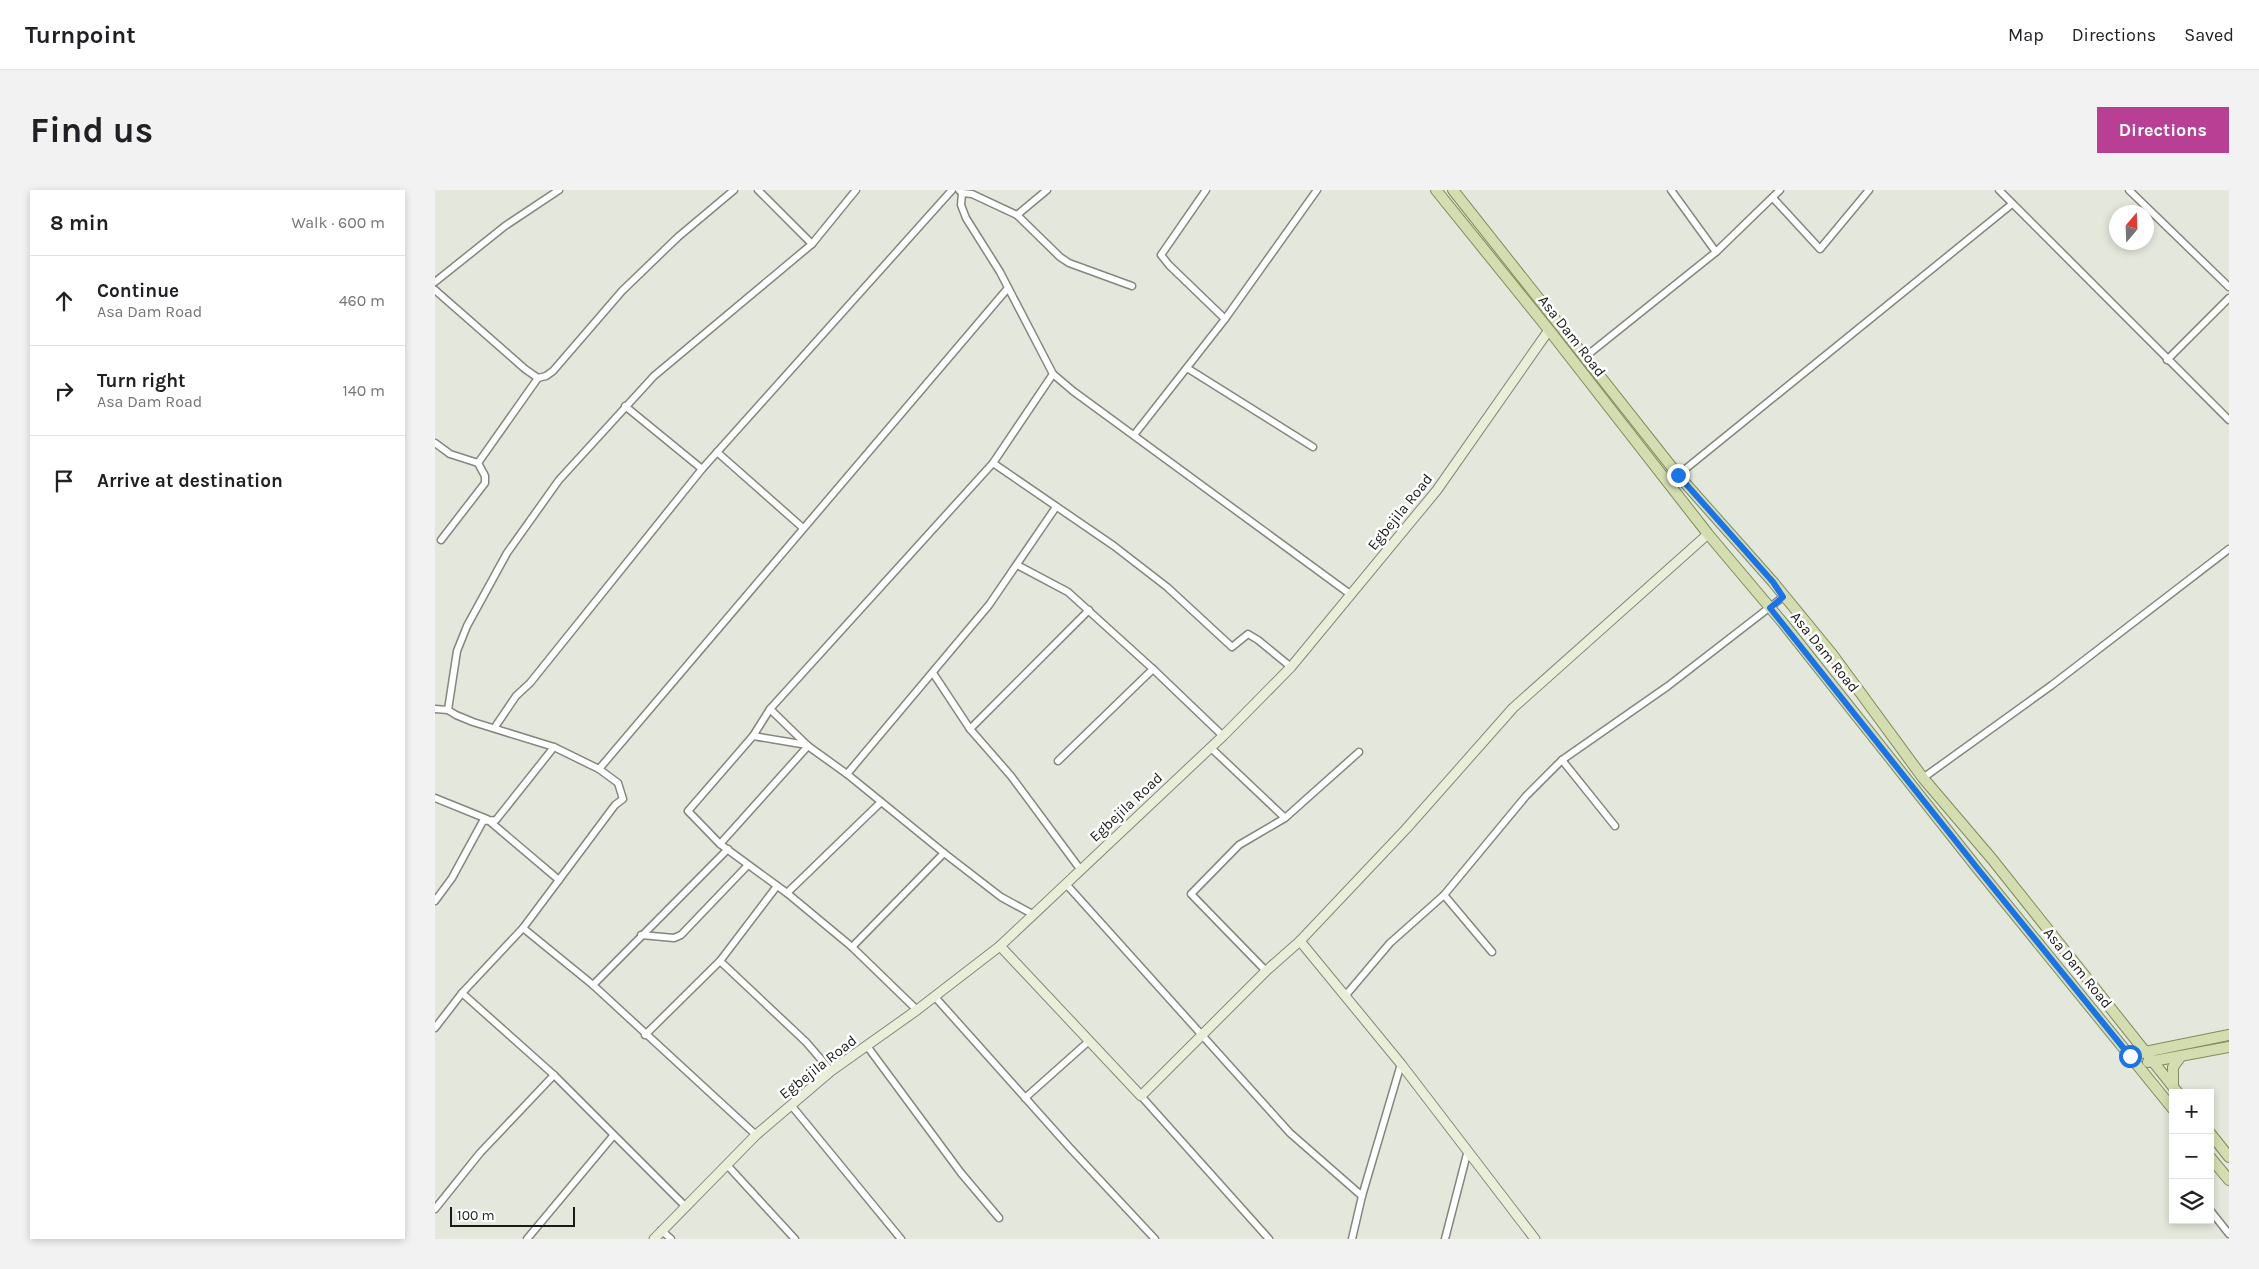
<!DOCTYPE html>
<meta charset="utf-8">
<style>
:root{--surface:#fff;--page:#f2f2f2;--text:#202124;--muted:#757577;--line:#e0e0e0;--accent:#b83f93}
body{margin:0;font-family:Karla,sans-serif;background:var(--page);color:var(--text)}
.controls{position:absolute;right:15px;bottom:15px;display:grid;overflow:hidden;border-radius:0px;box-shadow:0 2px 8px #0003}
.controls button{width:45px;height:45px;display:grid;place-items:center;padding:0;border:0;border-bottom:1px solid var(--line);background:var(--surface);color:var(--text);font:25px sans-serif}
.compass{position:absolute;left:1674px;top:15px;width:45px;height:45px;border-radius:50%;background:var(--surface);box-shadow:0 2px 8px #0003;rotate:19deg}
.scale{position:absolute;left:15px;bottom:12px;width:125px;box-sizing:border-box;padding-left:5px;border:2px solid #1a1b17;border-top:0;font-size:14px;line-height:18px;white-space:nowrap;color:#1a1b17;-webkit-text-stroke:4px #fff;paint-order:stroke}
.stop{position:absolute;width:15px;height:15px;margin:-11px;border:4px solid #1a73e8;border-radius:50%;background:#fff}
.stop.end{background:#1a73e8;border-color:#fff;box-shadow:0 1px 5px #0008}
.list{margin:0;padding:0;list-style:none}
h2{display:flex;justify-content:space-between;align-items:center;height:65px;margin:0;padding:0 20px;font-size:21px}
h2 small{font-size:16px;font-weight:400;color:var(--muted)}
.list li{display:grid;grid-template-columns:32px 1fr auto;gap:15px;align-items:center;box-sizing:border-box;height:90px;padding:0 20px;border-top:1px solid var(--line)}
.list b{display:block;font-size:19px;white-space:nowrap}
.list p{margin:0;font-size:16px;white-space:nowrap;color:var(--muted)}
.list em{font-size:16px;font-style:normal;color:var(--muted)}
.icon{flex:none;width:28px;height:28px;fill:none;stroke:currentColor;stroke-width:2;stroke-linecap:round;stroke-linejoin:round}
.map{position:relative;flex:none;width:1794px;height:1049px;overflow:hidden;border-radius:0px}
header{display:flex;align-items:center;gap:30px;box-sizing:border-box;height:70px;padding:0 25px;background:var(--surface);border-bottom:1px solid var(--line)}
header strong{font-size:24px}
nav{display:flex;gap:28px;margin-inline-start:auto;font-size:18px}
.intro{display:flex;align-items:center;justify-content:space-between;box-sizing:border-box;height:120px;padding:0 30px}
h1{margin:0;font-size:35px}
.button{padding:12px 22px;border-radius:0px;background:var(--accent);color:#fff;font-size:18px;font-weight:700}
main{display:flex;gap:30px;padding:0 30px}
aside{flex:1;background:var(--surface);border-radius:0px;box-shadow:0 2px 8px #0003}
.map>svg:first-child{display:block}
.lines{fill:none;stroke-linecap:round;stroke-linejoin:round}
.street-casing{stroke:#84877c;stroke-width:9}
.secondary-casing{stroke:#84877c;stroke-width:11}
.primary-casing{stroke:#808b59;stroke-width:12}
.street{stroke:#fff;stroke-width:6}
.secondary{stroke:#e9eed8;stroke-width:9}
.primary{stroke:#d4ddb0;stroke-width:10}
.route{stroke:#1a73e8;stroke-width:6}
.labels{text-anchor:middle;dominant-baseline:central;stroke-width:5;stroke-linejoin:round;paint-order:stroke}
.street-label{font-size:15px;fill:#1a1b17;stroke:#fff}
</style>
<header>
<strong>Turnpoint</strong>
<nav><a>Map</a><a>Directions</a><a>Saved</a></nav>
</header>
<div class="intro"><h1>Find us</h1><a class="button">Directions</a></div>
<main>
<aside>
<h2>8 min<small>Walk · 600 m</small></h2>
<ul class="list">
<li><svg class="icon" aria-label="ahead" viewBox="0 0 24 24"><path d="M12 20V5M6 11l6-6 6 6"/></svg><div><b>Continue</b><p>Asa Dam Road</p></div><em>460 m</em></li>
<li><svg class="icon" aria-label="right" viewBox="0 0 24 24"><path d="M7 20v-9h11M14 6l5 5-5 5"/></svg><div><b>Turn right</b><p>Asa Dam Road</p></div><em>140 m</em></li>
<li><svg class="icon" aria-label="arrive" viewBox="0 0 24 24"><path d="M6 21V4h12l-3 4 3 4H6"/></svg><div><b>Arrive at destination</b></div></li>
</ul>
</aside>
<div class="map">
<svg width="1794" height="1049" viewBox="0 0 1794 1049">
<rect width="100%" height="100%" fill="#e4e7db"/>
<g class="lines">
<g class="street-casing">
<g id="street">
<polyline points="323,0 377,54"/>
<polyline points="421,0 377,54 219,186 124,290 72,363 32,436 22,461 13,520 21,525 38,532 119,557 164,579 573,98"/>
<polyline points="524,0 527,3 526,15 531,28 565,82 618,184 638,201 915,404"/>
<polyline points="771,0 726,65 734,75 790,129"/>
<polyline points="1236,0 1281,62"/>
<polyline points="1564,0 1794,230"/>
<polyline points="1694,0 1794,97"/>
<polyline points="527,3 537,4 582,25 612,0"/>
<polyline points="1338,8 1385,59 1434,0"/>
<polyline points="582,25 625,67 634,73 697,96"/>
<polyline points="0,92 70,36 124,0"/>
<polyline points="0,100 90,179 103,188"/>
<polyline points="1150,167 1281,62 1345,0"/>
<polyline points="1732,170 1794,108"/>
<polyline points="752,178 878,257"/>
<polyline points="190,216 267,279"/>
<polyline points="699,245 790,129 882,0"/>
<polyline points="0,253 15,264 43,273 103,188 111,186 118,181 187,101 243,47 299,0"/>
<polyline points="282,262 368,338"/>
<polyline points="558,273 679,356 732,397 797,457 813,444 823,450 856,477"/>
<polyline points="1243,285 1577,14"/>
<polyline points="6,350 50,293 50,286 43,273"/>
<polyline points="582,375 633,402 718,479 788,546"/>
<polyline points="498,483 535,539"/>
<polyline points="0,519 13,520"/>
<polyline points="335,519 373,556 412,584 509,663 566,707 599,725"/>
<polyline points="60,537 81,506 95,493 267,279 517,0"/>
<polyline points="318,546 372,555"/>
<polyline points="775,557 850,628"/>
<polyline points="1127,570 1180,636"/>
<polyline points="623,571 718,479"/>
<polyline points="412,584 554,415 621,317"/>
<polyline points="1488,588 1617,495 1794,359"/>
<polyline points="0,608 52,629 124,690"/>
<polyline points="285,654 373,556"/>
<polyline points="645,679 576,586 535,539 654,420"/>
<polyline points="631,694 855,943 927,1006"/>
<polyline points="352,703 446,612"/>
<polyline points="1009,705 1057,762"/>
<polyline points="0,711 17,688 48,631 61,630 119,557"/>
<polyline points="88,738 158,795 321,945"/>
<polyline points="206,745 239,748 246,745 313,675"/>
<polyline points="417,757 509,663"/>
<polyline points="285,771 371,852 396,881"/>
<polyline points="831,781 756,704 804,655 850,628 924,562"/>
<polyline points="158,795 293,659"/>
<polyline points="27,803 119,885 250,1016"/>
<polyline points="911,805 955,753 1009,705 1091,606 1127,570 1233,496 1348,407"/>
<polyline points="500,807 635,958 720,1049"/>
<polyline points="482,820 417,757 352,703 285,654 253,621 318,546 335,519 558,273 618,184"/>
<polyline points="0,838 27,803 88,738 180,615 188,609 183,593 164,579"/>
<polyline points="210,845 285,771 342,696"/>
<polyline points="432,856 526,983 564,1028"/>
<polyline points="706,906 834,1049"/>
<polyline points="590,908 654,851"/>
<polyline points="356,915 466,1049"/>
<polyline points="292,975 360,1049"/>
<polyline points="0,1019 45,963 119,885"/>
<polyline points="1775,1020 1794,1044"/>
<polyline points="226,1040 236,1049"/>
<polyline points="92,1049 178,946"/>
<polyline points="917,1049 927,1006 966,874"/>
<polyline points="1010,1049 1033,960"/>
</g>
</g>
<g class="secondary-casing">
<g id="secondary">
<polyline points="865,751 966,874 1100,1049"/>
<polyline points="565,756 706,906 831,781 865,751 971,639 1078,518 1273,344"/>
<polyline points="219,1049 321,945 396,881 482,820 565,756 788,546 856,477 1002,300 1114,140"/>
</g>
</g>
<g class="primary-casing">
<g id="primary">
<polyline points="1001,0 1114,140 1273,344 1348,433 1543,679 1738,919"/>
<polyline points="1018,0 1243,285 1338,392 1397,464 1488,588 1557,669 1743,903"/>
<polyline points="1705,863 1794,845"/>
<polyline points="1713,872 1794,857"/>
<polyline points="1738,896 1738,877 1746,866"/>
<polyline points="1775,943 1794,967"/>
<polyline points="1775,967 1794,990"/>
</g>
</g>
<use href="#street" class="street"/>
<use href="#secondary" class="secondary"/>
<use href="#primary" class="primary"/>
</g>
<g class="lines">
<polyline class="route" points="1243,285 1338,392 1348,407 1335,418 1543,679 1695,866"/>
</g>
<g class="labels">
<g class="street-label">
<text transform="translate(1137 146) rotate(52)">Asa Dam Road</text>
<text transform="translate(965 322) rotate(-51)">Egbejila Road</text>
<text transform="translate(1390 462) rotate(51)">Asa Dam Road</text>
<text transform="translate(691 617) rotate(-43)">Egbejila Road</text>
<text transform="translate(1643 778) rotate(51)">Asa Dam Road</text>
<text transform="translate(383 877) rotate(-38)">Egbejila Road</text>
</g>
</g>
</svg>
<div class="controls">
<button>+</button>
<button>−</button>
<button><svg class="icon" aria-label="layers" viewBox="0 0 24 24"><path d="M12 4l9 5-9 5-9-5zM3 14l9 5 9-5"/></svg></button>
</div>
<svg class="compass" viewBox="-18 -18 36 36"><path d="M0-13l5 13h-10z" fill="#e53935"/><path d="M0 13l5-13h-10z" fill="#757577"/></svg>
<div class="scale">100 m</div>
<div class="stop" style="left:1695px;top:866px"></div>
<div class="stop end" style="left:1243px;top:285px"></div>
</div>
</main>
